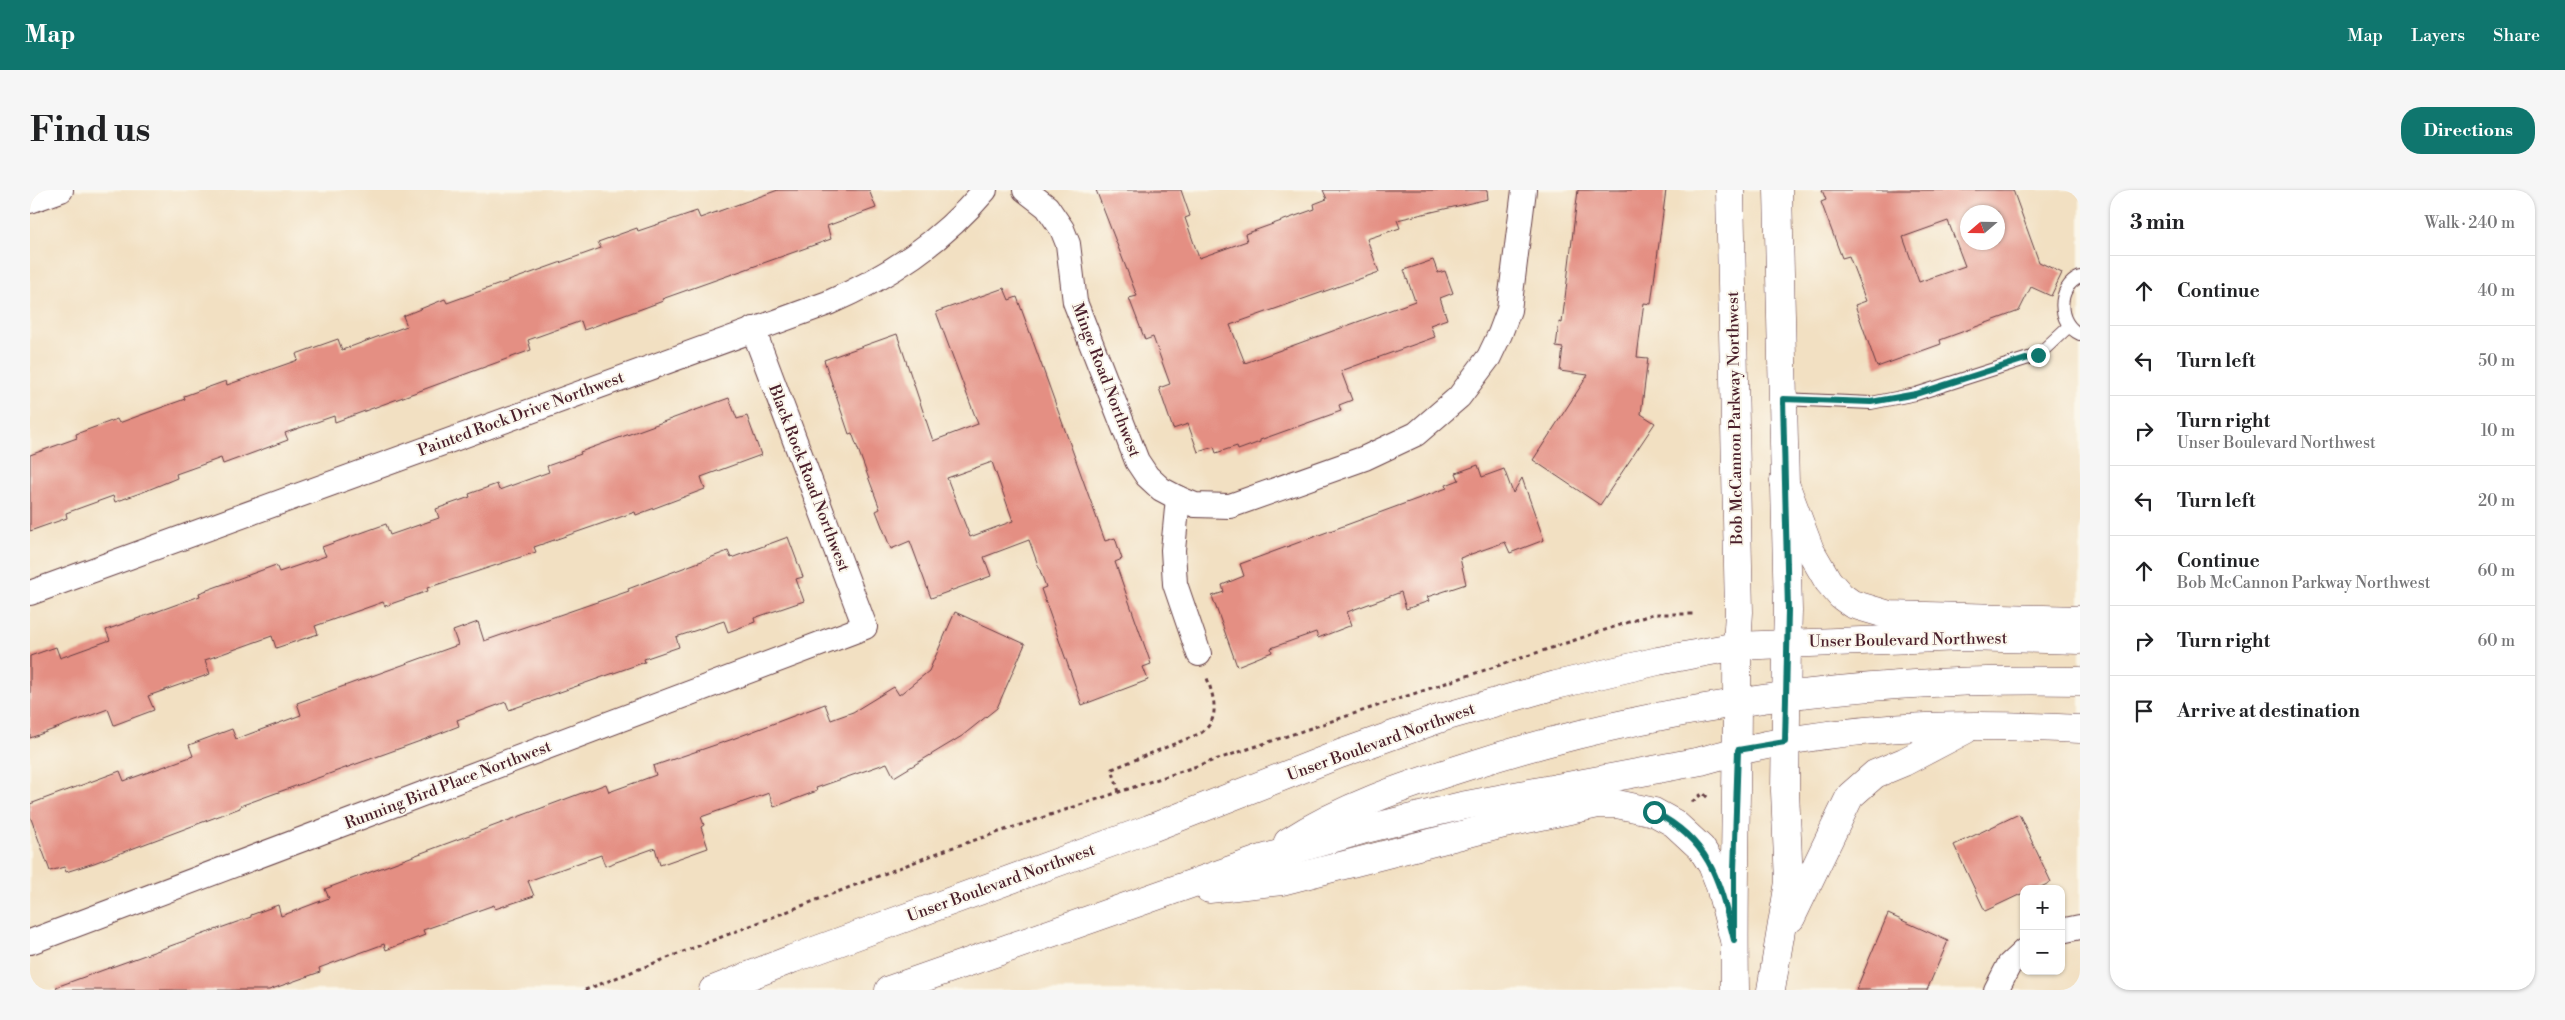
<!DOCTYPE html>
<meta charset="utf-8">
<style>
:root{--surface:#fff;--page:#f6f6f6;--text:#202124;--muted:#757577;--line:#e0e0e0;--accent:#0f766e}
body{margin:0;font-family:"Libre Bodoni",serif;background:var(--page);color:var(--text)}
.controls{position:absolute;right:15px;bottom:15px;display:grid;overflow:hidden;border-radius:10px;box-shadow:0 1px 4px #0004}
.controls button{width:45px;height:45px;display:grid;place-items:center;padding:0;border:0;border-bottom:1px solid var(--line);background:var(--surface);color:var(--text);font:25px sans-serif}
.compass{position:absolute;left:1930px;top:15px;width:45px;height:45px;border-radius:50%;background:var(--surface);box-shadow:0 1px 4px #0004;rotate:250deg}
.stop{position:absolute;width:15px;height:15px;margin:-11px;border:4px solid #0f766e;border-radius:50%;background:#fff}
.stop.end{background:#0f766e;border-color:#fff;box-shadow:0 1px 5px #0008}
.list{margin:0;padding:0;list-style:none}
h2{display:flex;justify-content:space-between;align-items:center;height:65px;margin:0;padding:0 20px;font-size:21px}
h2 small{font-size:16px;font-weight:400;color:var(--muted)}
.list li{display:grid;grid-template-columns:32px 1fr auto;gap:15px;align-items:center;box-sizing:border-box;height:70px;padding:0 20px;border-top:1px solid var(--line)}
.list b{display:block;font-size:19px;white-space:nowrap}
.list p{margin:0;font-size:16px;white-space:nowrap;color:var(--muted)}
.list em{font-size:16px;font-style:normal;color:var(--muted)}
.icon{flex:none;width:28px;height:28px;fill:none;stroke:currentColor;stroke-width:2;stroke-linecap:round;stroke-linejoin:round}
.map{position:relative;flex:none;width:2050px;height:800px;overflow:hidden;border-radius:20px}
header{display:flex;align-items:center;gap:30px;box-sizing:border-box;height:70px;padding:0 25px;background:var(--accent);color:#fff}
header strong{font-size:24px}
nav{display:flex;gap:28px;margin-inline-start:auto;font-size:18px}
.intro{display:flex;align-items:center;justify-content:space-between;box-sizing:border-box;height:120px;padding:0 30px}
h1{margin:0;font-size:35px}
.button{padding:12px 22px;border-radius:20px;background:var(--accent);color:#fff;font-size:18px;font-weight:700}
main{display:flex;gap:30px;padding:0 30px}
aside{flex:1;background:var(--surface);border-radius:20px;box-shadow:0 1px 4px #0004}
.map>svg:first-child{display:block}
.building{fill:#e48f83;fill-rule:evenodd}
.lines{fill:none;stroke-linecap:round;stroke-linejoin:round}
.service-casing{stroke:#633c42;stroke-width:14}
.minor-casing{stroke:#633c42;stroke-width:26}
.tertiary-casing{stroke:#633c42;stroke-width:29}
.primary-casing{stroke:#633c42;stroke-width:29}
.path{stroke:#633c42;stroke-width:3;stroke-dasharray:4 4;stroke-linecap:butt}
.service{stroke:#fff;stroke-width:12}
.minor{stroke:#fff;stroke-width:24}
.tertiary{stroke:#fff;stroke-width:28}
.primary{stroke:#fff;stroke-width:28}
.route{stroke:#0f766e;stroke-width:6}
.labels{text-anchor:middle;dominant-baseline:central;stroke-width:4;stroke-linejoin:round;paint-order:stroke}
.street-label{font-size:16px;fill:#4a1f2b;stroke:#fbf7ec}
</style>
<header>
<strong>Map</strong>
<nav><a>Map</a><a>Layers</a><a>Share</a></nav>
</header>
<div class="intro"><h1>Find us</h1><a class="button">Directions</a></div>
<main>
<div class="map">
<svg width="2050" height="800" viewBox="0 0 2050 800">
<rect width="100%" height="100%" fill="#fbf7ec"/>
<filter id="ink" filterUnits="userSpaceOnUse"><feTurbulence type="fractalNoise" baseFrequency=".02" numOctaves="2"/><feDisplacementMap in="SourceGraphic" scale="10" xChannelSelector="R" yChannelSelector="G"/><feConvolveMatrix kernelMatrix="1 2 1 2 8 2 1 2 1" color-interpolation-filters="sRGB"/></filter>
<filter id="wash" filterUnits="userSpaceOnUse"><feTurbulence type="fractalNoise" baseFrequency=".0096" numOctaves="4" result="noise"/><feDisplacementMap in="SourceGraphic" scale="20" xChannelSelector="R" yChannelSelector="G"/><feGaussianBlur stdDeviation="1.12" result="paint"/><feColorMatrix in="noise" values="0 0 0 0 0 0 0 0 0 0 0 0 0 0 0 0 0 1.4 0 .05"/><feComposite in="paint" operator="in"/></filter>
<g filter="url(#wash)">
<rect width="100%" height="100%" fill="#f2e0c2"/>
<g id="blocks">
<g class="building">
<polygon points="748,0 839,0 846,18 797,36 801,49 632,109 633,111 554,140 551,131 498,150 501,160 305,232 304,226 255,243 258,250 193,274 191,268 146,284 147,288 113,302 85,312 83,306 36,323 37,328 0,341 0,265 47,248 46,244 87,229 89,233 155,209 154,206 196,191 197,195 268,170 266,164 308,149 312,160 377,136 373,126 415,109 417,113 571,58 568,52 607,38 608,41 667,21 670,28"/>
<polygon points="1066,0 1151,0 1160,26 1155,28 1169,68 1217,51 1215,44 1285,19 1284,14 1297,9 1293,0 1457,0 1458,9 1367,30 1370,38 1337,49 1349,82 1200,135 1215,173 1385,111 1374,80 1403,70 1408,83 1415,81 1423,103 1410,108 1417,129 1400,135 1405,147 1311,181 1322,210 1309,215 1311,221 1230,250 1230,252 1208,260 1207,256 1186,263 1184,257 1168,262 1158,234 1143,239 1129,198 1140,194 1123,147 1115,150 1099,108 1107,106"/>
<polygon points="1548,0 1636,0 1621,114 1614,113 1613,119 1607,167 1618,168 1611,224 1625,233 1570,315 1503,270 1558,185 1530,181 1533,158 1526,157 1529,132 1532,133"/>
<path d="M1792,0H1983L2009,72L2032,83L2021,106L2001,97L1989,121L1910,150L1911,154L1847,177L1825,115L1836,111L1819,66L1812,68L1791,12L1796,10ZM1938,22H1968V52H1938ZM1918,31L1935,76L1889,92L1873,47Z"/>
<path d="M974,98L979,110L987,107L1075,351L1085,348L1092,369L1085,372L1121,474L1113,477L1118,490L1052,515L1011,399L1016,397L999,350L954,367L961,386L901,408L880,351L861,359L846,321L850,319L822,243L819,244L794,170L867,144L903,251L948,234L906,122ZM962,272L983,331L940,347L917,288Z"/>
<polygon points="699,208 707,229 717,226 731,265 671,287 675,299 606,325 605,322 504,357 506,362 397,398 398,401 355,416 353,412 285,436 288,444 246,458 242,446 175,470 180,484 118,506 124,520 84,535 78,519 0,548 0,466 26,457 30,468 80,450 76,440 170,406 169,403 246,375 249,382 296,366 292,357 356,334 360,345 409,328 406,319 440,307 439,304 467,294 469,300 519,282 517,276 551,264 550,262"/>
<polygon points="1448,275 1452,287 1474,279 1483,303 1492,288 1514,350 1480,363 1475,352 1430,368 1436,394 1397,407 1399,411 1376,419 1371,402 1317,422 1322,435 1288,448 1286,442 1241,458 1242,462 1207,476 1182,406 1194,402 1192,395 1214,386 1210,374 1417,298 1416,295 1429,290 1426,283"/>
<polygon points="758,347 773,387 766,389 774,411 724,428 725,432 698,442 694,431 646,447 649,457 614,469 615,472 479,520 476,512 427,530 429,536 393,550 210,616 210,618 64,673 36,682 34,677 20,681 0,626 0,614 90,581 94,591 163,566 159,555 202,539 206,549 271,525 267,513 428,455 423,441 448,432 454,451 599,401 598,399 698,361 701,368"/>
<polygon points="925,422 995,454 967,518 932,546 864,587 857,573 786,598 787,601 744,617 739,603 671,627 674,635 671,637 678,658 630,675 625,658 575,676 571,665 498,691 504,706 465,719 464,715 393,740 395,745 356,760 354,754 289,778 290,782 239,800 27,800 26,797 221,727 221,725 248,715 251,726 299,708 295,699 576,594 579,602 626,585 623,576 700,550 795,514 801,530 823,522 864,497 869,505 899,481"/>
<polygon points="1989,624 2021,692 2007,699 1994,699 1994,705 1991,704 1955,721 1924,655"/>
<polygon points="1858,724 1918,751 1897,800 1826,800"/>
</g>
</g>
</g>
<g filter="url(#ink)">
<use href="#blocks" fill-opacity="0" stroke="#633c42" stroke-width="1"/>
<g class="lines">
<g class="service-casing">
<g id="service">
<path d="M2050,87C2026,97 2027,134 2050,144"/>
<polyline points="1753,209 1841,213 1886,204 2008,165 2039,136"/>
</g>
</g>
<g class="minor-casing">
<g id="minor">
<polyline points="995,0 1017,17 1032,39 1038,54 1045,112 1107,271 1117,286 1131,299 1148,308 1165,315 1200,316 1335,268 1386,244 1429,207 1459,167 1470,144 1479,120 1494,0"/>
<polyline points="0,11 31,0"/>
<polyline points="1148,308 1143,360 1145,394 1169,464"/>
<path d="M0,403L798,113C860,86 911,52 955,0"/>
<polyline points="2031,741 2050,737"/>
<polyline points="0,752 835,437 723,139"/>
<polyline points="1966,800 1979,775 1994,761"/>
</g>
</g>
<g class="tertiary-casing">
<g id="tertiary">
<polyline points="1700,0 1709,422 1707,456"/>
<polyline points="1748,0 1758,421 1757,453"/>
</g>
</g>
<g class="primary-casing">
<g id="primary">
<polyline points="1754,291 1780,360 1798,391 1811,406 1822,414 1859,425 2050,430"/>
<path d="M1258,652C1312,617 1375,596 1435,577C1632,513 1843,486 2050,491"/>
<polyline points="1179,699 1252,691 1474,634 1568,614 1587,614 1624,622 1644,633 1671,658 1682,675 1689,693 1704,750"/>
<polyline points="1761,728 1820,606 1845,584 1874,572 1935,540"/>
<polyline points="683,800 762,769 1119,639 1310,564 1414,527 1526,495 1628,471 1707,456 1933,447 2050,450"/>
<path d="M859,800L1232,669L1332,640L1431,616L1671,571C1794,535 1923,532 2050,539"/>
<path d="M1705,800C1703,685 1708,571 1707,456"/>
<polyline points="1741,800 1759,692 1755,601 1757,453"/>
</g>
</g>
<g class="path">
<path d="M1089,602L1082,579L1171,543C1191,529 1184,508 1177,488"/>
<polyline points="1662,612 1673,603 1679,609"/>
<polyline points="555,800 918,659 1623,424 1666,424"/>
</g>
<use href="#service" class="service"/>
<use href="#minor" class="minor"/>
<use href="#tertiary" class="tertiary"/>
<use href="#primary" class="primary"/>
</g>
</g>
<g class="lines" filter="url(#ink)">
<path class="route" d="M1624,622C1682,652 1689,691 1704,750V681L1708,560L1755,552L1758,420L1753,209L1841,212L1886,204L2008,165"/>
</g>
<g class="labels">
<g class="street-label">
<text transform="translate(1076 190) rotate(69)">Minge Road Northwest</text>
<text transform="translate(491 224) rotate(-20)">Painted Rock Drive Northwest</text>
<text transform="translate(1705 228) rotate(-91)">Bob McCannon Parkway Northwest</text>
<text transform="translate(779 288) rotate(69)">Black Rock Road Northwest</text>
<text transform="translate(1878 450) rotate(-1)">Unser Boulevard Northwest</text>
<text transform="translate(1351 552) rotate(-20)">Unser Boulevard Northwest</text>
<text transform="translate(418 595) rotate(-21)">Running Bird Place Northwest</text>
<text transform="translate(971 693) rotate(-20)">Unser Boulevard Northwest</text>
</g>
</g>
</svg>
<div class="controls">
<button>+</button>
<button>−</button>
</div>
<svg class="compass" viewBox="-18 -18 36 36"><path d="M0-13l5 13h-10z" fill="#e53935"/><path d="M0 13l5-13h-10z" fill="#757577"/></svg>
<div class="stop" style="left:1624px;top:622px"></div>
<div class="stop end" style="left:2008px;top:165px"></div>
</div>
<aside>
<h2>3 min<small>Walk · 240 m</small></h2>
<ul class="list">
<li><svg class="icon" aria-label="ahead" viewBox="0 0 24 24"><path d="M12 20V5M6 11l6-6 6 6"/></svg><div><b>Continue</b></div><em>40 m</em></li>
<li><svg class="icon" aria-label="left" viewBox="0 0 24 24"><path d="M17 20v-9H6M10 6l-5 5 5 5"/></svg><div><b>Turn left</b></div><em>50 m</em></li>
<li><svg class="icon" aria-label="right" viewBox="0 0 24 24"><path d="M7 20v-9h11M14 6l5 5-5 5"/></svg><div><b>Turn right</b><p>Unser Boulevard Northwest</p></div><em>10 m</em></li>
<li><svg class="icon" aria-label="left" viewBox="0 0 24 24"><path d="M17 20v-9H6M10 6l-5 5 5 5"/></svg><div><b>Turn left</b></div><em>20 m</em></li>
<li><svg class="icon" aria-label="ahead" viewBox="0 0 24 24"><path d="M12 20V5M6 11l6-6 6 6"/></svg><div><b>Continue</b><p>Bob McCannon Parkway Northwest</p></div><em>60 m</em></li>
<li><svg class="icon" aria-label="right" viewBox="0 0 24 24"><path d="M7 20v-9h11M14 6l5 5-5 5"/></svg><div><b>Turn right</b></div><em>60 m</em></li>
<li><svg class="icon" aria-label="arrive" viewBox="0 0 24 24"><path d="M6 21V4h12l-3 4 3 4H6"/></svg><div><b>Arrive at destination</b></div></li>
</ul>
</aside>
</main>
